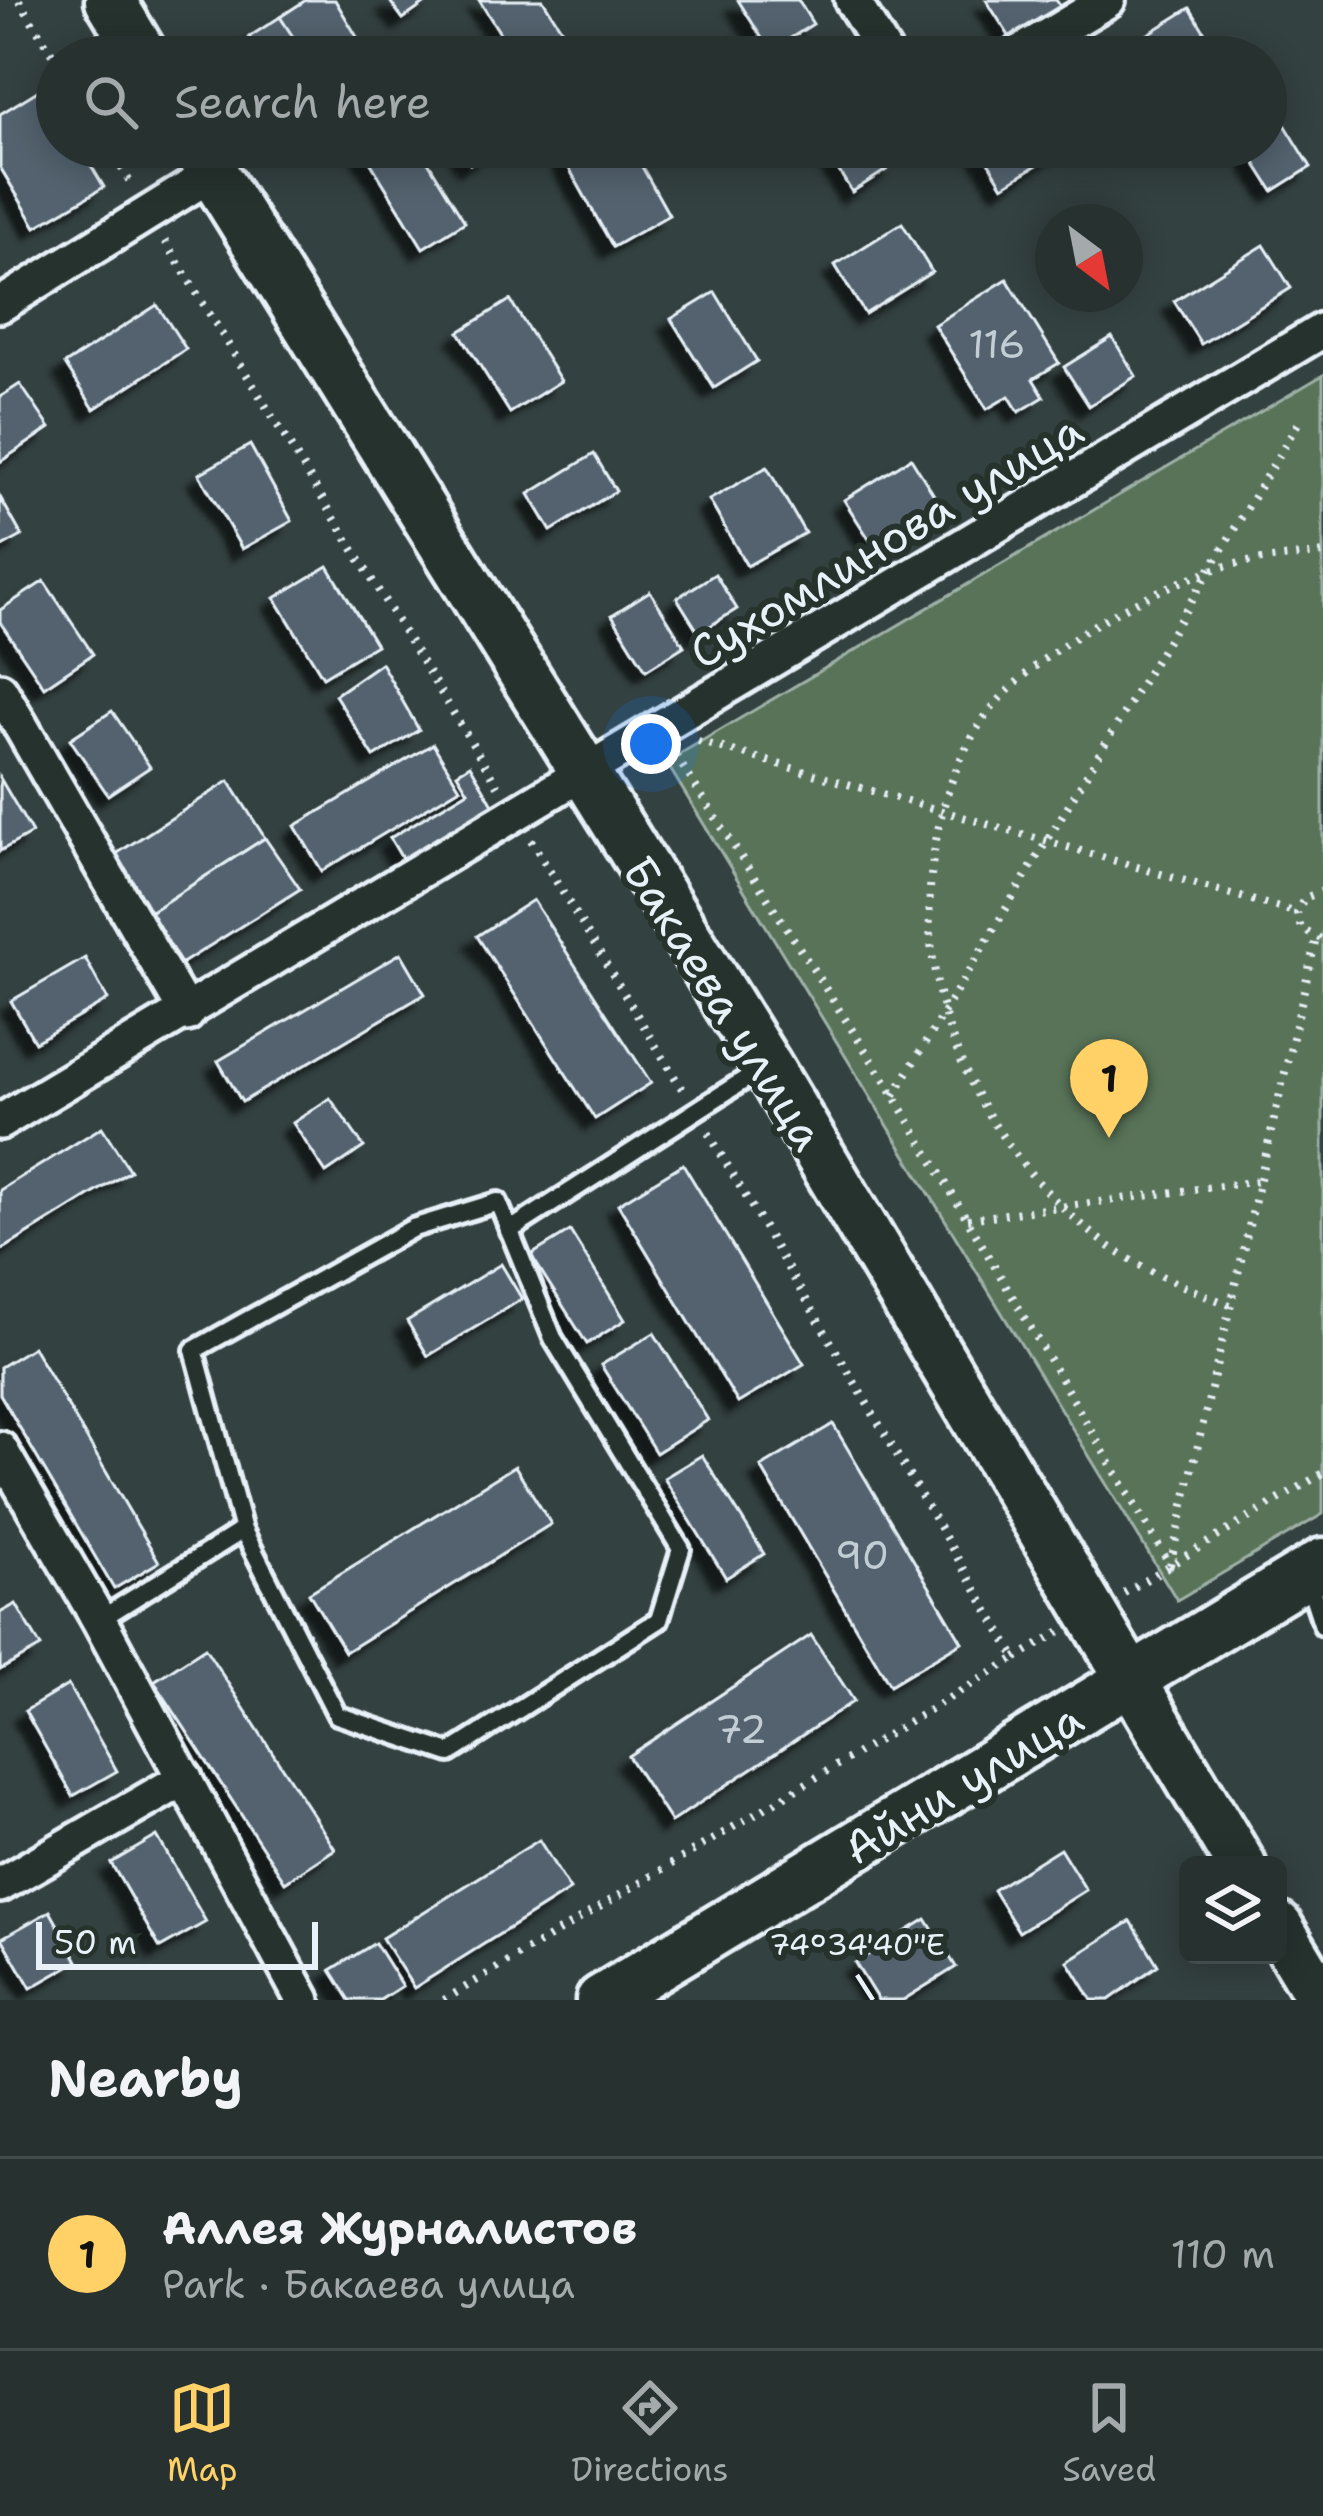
<!DOCTYPE html>
<meta charset="utf-8">
<style>
:root{--surface:#263130;--page:#2e3938;--text:#f1f3f6;--muted:#a4a9ab;--line:#424c4c;--accent:#ffd166}
body{margin:0;font-family:"Shantell Sans",sans-serif;background:var(--page);color:var(--text)}
.controls{position:absolute;right:36px;bottom:36px;display:grid;overflow:hidden;border-radius:18px;box-shadow:0 6px 30px #0003}
.controls button{width:108px;height:108px;display:grid;place-items:center;padding:0;border:0;border-bottom:3px solid var(--line);background:var(--surface);color:var(--text);font:60px sans-serif}
.compass{position:absolute;left:1035px;top:204px;width:108px;height:108px;border-radius:50%;background:var(--surface);box-shadow:0 6px 30px #0003;rotate:148deg}
.scale{position:absolute;left:36px;bottom:30px;width:282px;box-sizing:border-box;padding-left:12px;border:6px solid #e8f1f8;border-top:0;font-size:33px;line-height:42px;white-space:nowrap;color:#e8f1f8;-webkit-text-stroke:9px #26332d;paint-order:stroke}
.you{position:absolute;left:651px;top:744px;width:42px;height:42px;margin:-30px;border:9px solid #fff;border-radius:50%;background:#1a73e8;box-shadow:0 0 0 18px #1a73e833}
.badge{display:grid;place-items:center;width:78px;height:78px;border-radius:50%;background:var(--accent);color:#111;font-size:39px;font-weight:700}
.pin{position:absolute;translate:-50% -99px;filter:drop-shadow(0 3px 6px #0008)}
.pin::after{content:'';position:absolute;top:63px;width:42px;height:36px;background:inherit;clip-path:polygon(0 0,100% 0,50% 100%)}
.list{margin:0;padding:0;list-style:none}
h2{display:flex;justify-content:space-between;align-items:center;height:156px;margin:0;padding:0 48px;font-size:51px}
h2 small{font-size:39px;font-weight:400;color:var(--muted)}
.list li{display:grid;grid-template-columns:78px 1fr auto;gap:36px;align-items:center;box-sizing:border-box;height:192px;padding:0 48px;border-top:3px solid var(--line)}
.list b{display:block;font-size:45px;white-space:nowrap}
.list p{margin:0;font-size:39px;white-space:nowrap;color:var(--muted)}
.list em{font-size:39px;font-style:normal;color:var(--muted)}
.icon{flex:none;width:66px;height:66px;fill:none;stroke:currentColor;stroke-width:2;stroke-linecap:round;stroke-linejoin:round}
.map{position:relative;flex:none;width:1323px;height:2000px;overflow:hidden}
.search{position:absolute;background:var(--surface);box-shadow:0 6px 30px #0003;left:36px;right:36px;top:36px;height:132px;display:flex;align-items:center;gap:30px;box-sizing:border-box;padding:0 42px;border-radius:66px;color:var(--muted);font-size:45px}
.sheet{height:348px;background:var(--surface)}
nav{display:flex;justify-content:space-around;align-items:center;box-sizing:border-box;height:168px;border-top:3px solid var(--line);background:var(--surface);font-size:33px;color:var(--muted)}
nav a{display:grid;justify-items:center;gap:6px}
nav .on{color:var(--accent)}
.map>svg:first-child{display:block}
.green{fill:#587359;stroke:#a0b2a8;stroke-width:3}
.building{fill:#52626e;stroke:#e8f1f8;stroke-width:3;filter:url(#shadow)}
.lines{fill:none;stroke-linecap:round;stroke-linejoin:round}
.lane-casing{stroke:#e8f1f8;stroke-width:26}
.street-casing{stroke:#e8f1f8;stroke-width:42}
.secondary-casing{stroke:#e8f1f8;stroke-width:57}
.path{stroke:#e8f1f8;stroke-width:8;stroke-dasharray:3 9;stroke-linecap:butt}
.lane{stroke:#26332d;stroke-width:16}
.street{stroke:#26332d;stroke-width:33}
.secondary{stroke:#26332d;stroke-width:48}
.ticks{fill:none;stroke:#e8f1f8;stroke-width:4.5}
.labels{text-anchor:middle;dominant-baseline:central;stroke-width:12;stroke-linejoin:round;paint-order:stroke}
.number-label{font-size:39px;fill:#c2cdd6}
.street-label{font-size:45px;fill:#e8f1f8;stroke:#26332d}
.ticks-label{font-size:30px;text-anchor:middle;fill:#e8f1f8;stroke:#26332d;stroke-width:12;stroke-linejoin:round;paint-order:stroke}
</style>
<div class="map">
<svg width="1323" height="2000" viewBox="0 0 1323 2000">
<defs>
<filter id="shadow"><feDropShadow dx="-11" dy="11" stdDeviation="3" flood-color="#0009"/></filter>
</defs>
<rect width="100%" height="100%" fill="#334140"/>
<filter id="ink" filterUnits="userSpaceOnUse"><feTurbulence type="fractalNoise" baseFrequency=".00833" numOctaves="2"/><feDisplacementMap in="SourceGraphic" scale="24" xChannelSelector="R" yChannelSelector="G"/><feConvolveMatrix kernelMatrix="1 2 1 2 8 2 1 2 1" color-interpolation-filters="sRGB"/></filter>
<g filter="url(#ink)">
<polygon class="green" points="1323,375 1323,1514 1177,1600 666,762"/>
<g class="building">
<polygon points="306,0 335,0 369,57 306,57 280,17"/>
<polygon points="389,0 430,0 403,19"/>
<polygon points="479,0 543,0 571,44 550,57 515,57"/>
<polygon points="738,0 798,0 813,24 770,51"/>
<polygon points="986,0 1056,0 1063,10 1013,42"/>
<polygon points="1190,8 1218,54 1119,57 1116,54"/>
<polygon points="280,17 306,57 262,57 249,37"/>
<polygon points="44,87 57,108 57,147 80,147 104,187 36,227 0,167 0,114"/>
<polygon points="1281,118 1311,167 1273,191 1245,147 1266,147 1266,128"/>
<polygon points="361,147 419,147 465,222 423,248"/>
<polygon points="459,147 497,147 470,164"/>
<polygon points="569,147 631,147 669,215 613,247 560,152"/>
<polygon points="824,147 883,147 894,165 852,192"/>
<polygon points="979,147 1066,147 1003,186"/>
<polygon points="902,223 932,272 865,314 835,265"/>
<polygon points="1264,245 1291,288 1201,344 1174,301"/>
<polygon points="1007,279 1059,363 1033,379 1044,397 1019,412 1009,396 987,409 934,325"/>
<polygon points="715,292 757,361 714,388 671,319"/>
<polygon points="510,300 561,381 510,413 459,332"/>
<polygon points="157,305 186,349 94,409 65,364"/>
<polygon points="1112,337 1136,376 1089,406 1064,367"/>
<polygon points="20,384 50,428 0,462 0,397"/>
<polygon points="250,445 292,521 242,549 199,474"/>
<polygon points="594,454 616,491 551,531 529,494"/>
<polygon points="911,458 937,500 871,542 844,500"/>
<polygon points="767,467 805,533 747,566 709,500"/>
<polygon points="0,497 22,536 0,548"/>
<polygon points="328,566 376,645 323,677 275,598"/>
<polygon points="715,574 737,609 699,633 677,598"/>
<polygon points="44,581 93,654 44,687 0,622 0,610"/>
<polygon points="650,591 684,646 646,670 612,615"/>
<polygon points="381,663 419,730 374,757 335,695"/>
<polygon points="112,711 150,767 108,795 70,739"/>
<polygon points="433,744 460,788 322,871 295,826"/>
<polygon points="470,765 494,806 403,860 390,838 468,791 457,773"/>
<polygon points="0,778 32,833 0,851"/>
<polygon points="229,781 265,838 150,912 113,856"/>
<polygon points="265,838 300,889 181,964 150,912"/>
<polygon points="533,900 651,1083 595,1119 477,936"/>
<polygon points="401,953 425,994 242,1102 218,1061"/>
<polygon points="85,958 108,1000 35,1042 11,1001"/>
<polygon points="330,1098 364,1147 326,1173 293,1123"/>
<polygon points="102,1127 130,1171 0,1251 0,1190"/>
<polygon points="683,1164 804,1364 738,1403 618,1204"/>
<polygon points="570,1231 625,1320 587,1344 531,1255"/>
<polygon points="501,1264 522,1299 428,1356 407,1321"/>
<polygon points="654,1333 708,1420 656,1453 601,1365"/>
<polygon points="33,1347 159,1562 114,1589 0,1394 0,1367"/>
<polygon points="833,1424 962,1642 890,1685 761,1467"/>
<polygon points="702,1455 764,1554 726,1578 664,1478"/>
<polygon points="515,1466 551,1524 345,1652 309,1593"/>
<polygon points="16,1604 41,1647 0,1670 0,1613"/>
<polygon points="811,1635 854,1701 671,1822 628,1756"/>
<polygon points="205,1648 335,1849 285,1882 154,1681"/>
<polygon points="68,1685 117,1771 73,1796 25,1711"/>
<polygon points="157,1836 206,1922 160,1948 111,1863"/>
<polygon points="539,1840 570,1890 414,1988 382,1938"/>
<polygon points="1060,1848 1086,1890 1019,1932 993,1890"/>
<polygon points="50,1911 78,1961 31,1988 2,1938"/>
<polygon points="926,1919 956,1967 903,2000 878,2000 855,1963"/>
<polygon points="1131,1921 1158,1965 1109,2000 1092,2000 1068,1961"/>
<polygon points="375,1943 402,1986 380,2000 350,2000 331,1970"/>
</g>
<g class="lines">
<g class="lane-casing">
<g id="lane">
<polyline points="509,1231 766,1066"/>
<polyline points="1308,1580 1323,1626"/>
<polyline points="99,1620 243,1530 337,1715 450,1753 659,1620 681,1549 553,1338 498,1202 413,1228 194,1350 243,1530"/>
</g>
</g>
<g class="street-casing">
<g id="street">
<polyline points="852,0 887,57"/>
<polyline points="1013,57 1108,0"/>
<polyline points="0,305 213,173"/>
<polyline points="0,690 187,1014"/>
<polyline points="0,1122 1323,330"/>
<polyline points="0,1449 99,1620 303,2000"/>
<polyline points="0,1885 185,1778"/>
</g>
</g>
<g class="secondary-casing">
<g id="secondary">
<polyline points="110,0 144,57"/>
<polyline points="197,147 767,1066 1241,1865"/>
<polyline points="1278,1927 1322,2000"/>
<polyline points="601,2000 1323,1563"/>
</g>
</g>
<g class="path">
<polyline points="19,0 57,62"/>
<polyline points="109,147 133,187"/>
<polyline points="165,241 498,786"/>
<polyline points="698,741 1297,913"/>
<polyline points="676,756 894,1095 1170,1565 1316,939"/>
<polyline points="531,840 685,1094"/>
<polyline points="1323,891 1304,898 1297,913 1301,929 1323,940"/>
<polyline points="894,1095 1300,420"/>
<polyline points="968,1219 1259,1181"/>
<path d="M1230,1305C1185,1287 1140,1270 1101,1240C990,1156 918,1017 931,876C937,818 954,754 992,708C1044,647 1132,599 1206,572C1241,559 1286,559 1323,553"/>
<polyline points="1124,1593 1323,1473"/>
<polyline points="1016,1658 1060,1632"/>
<polyline points="444,2000 1016,1658 708,1132"/>
</g>
<use href="#lane" class="lane"/>
<use href="#street" class="street"/>
<use href="#secondary" class="secondary"/>
</g>
</g>
<path class="ticks" d="M857,1975L873,2000"/>
<g class="labels">
<g class="number-label">
<text x="997" y="344">116</text>
<text x="862" y="1555">90</text>
<text x="741" y="1729">72</text>
</g>
<g class="street-label">
<text transform="translate(886 541) rotate(-31)">Сухомлинова улица</text>
<text transform="translate(724 1003) rotate(58)">Бакаева улица</text>
<text transform="translate(963 1783) rotate(-31)">Айни улица</text>
</g>
</g>
<g class="ticks-label">
<text x="857" y="1955">74°34'40"E</text>
</g>
</svg>
<div class="controls">
<button><svg class="icon" aria-label="layers" viewBox="0 0 24 24"><path d="M12 4l9 5-9 5-9-5zM3 14l9 5 9-5"/></svg></button>
</div>
<svg class="compass" viewBox="-18 -18 36 36"><path d="M0-13l5 13h-10z" fill="#e53935"/><path d="M0 13l5-13h-10z" fill="#a4a9ab"/></svg>
<div class="scale">50 m</div>
<div class="you"></div>
<div class="pin badge" style="left:1109px;top:1138px">1</div>
<div class="search"><svg class="icon" aria-label="search" viewBox="0 0 24 24"><circle cx="10" cy="10" r="6"/><path d="M15 15l6 6"/></svg>Search here</div>
</div>
<section class="sheet">
<h2>Nearby<small></small></h2>
<ul class="list">
<li><span class="badge">1</span><div><b>Аллея Журналистов</b><p>Park · Бакаева улица</p></div><em>110 m</em></li>
</ul>
</section>
<nav>
<a class="on"><svg class="icon" aria-label="map" viewBox="0 0 24 24"><path d="M3 6l6-2 6 2 6-2v14l-6 2-6-2-6 2zM9 4v14M15 6v14"/></svg>Map</a>
<a><svg class="icon" aria-label="directions" viewBox="0 0 24 24"><path d="M12 3l9 9-9 9-9-9zM9 14v-3h6M13 9l2 2-2 2"/></svg>Directions</a>
<a><svg class="icon" aria-label="saved" viewBox="0 0 24 24"><path d="M7 4h10v16l-5-4-5 4z"/></svg>Saved</a>
</nav>
